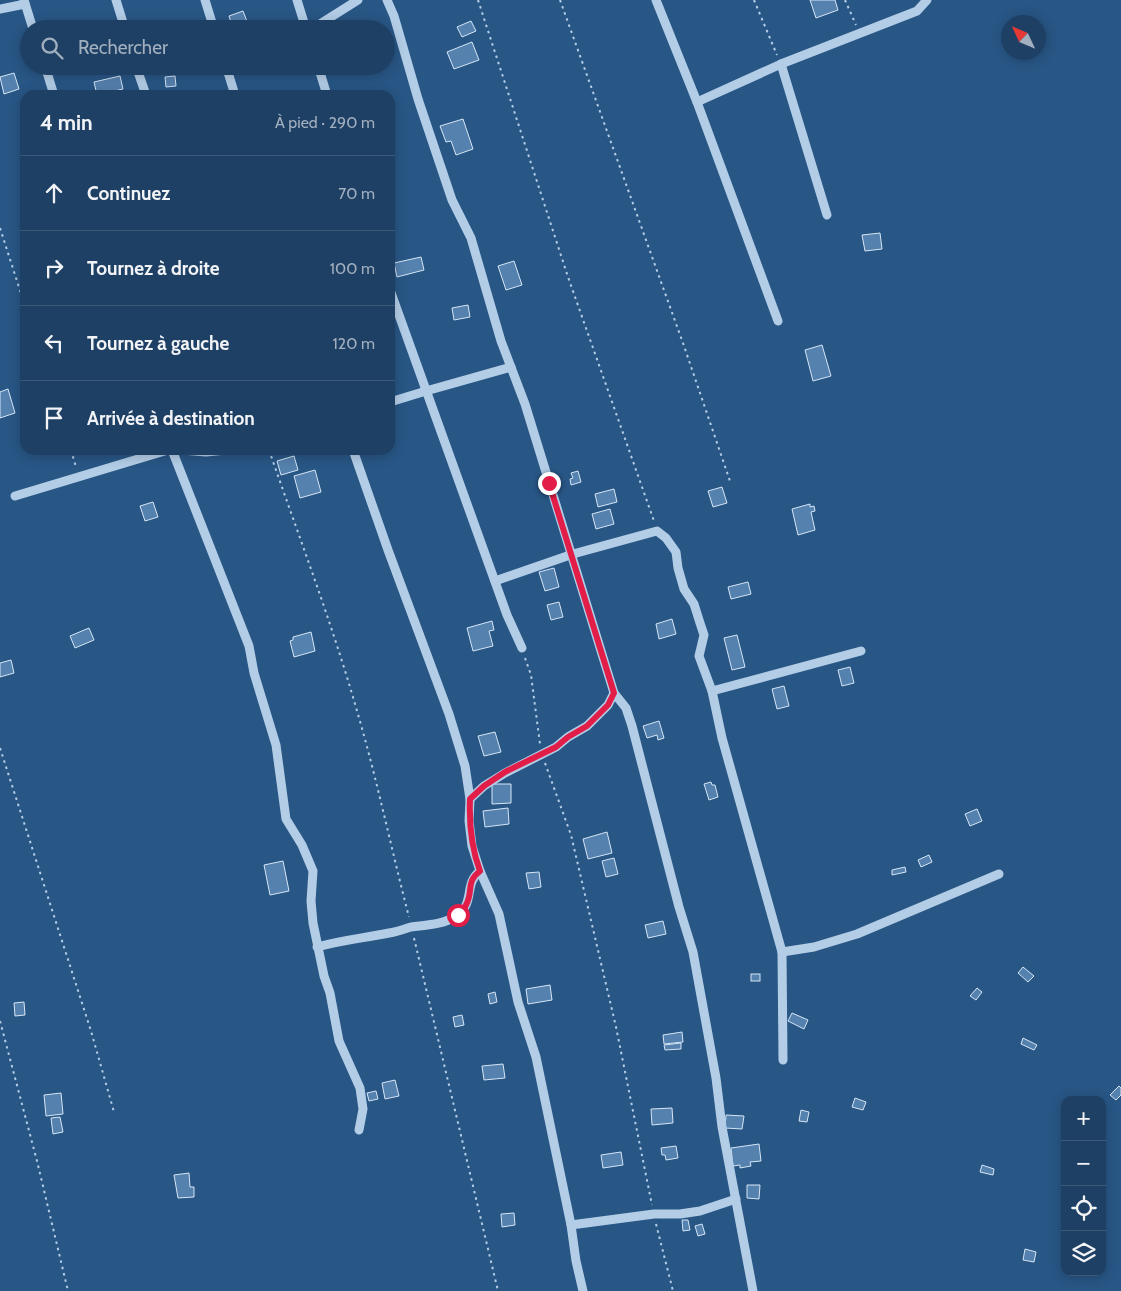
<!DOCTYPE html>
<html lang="fr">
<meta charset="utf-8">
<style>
:root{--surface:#1e4064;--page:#2b4b6d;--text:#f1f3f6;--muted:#a1afbf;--line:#3c5978}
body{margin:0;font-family:Cabin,sans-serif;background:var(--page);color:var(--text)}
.controls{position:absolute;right:15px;bottom:15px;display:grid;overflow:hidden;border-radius:10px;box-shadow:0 2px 12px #0003}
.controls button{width:45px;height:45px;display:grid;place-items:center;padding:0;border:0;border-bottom:1px solid var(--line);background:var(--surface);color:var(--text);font:25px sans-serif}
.compass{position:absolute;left:1001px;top:15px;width:45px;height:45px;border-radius:50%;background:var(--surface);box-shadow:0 2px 12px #0003;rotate:314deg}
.stop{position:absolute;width:15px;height:15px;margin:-11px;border:4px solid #e11d48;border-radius:50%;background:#fff}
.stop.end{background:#e11d48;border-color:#fff;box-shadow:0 1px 5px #0008}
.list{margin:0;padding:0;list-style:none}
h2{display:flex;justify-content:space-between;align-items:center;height:65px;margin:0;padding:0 20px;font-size:21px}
h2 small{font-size:16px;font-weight:400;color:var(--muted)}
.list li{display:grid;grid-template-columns:32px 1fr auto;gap:15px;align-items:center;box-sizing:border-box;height:75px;padding:0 20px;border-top:1px solid var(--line)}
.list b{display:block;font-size:19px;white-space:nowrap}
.list em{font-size:16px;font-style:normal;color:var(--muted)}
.icon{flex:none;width:28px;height:28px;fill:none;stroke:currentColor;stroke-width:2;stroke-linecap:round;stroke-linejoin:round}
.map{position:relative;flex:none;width:1121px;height:1291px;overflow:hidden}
.search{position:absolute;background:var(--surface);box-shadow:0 2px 12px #0003;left:20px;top:20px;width:375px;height:55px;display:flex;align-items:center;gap:12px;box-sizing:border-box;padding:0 18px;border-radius:28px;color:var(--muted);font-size:19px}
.panel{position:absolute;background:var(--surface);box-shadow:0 2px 12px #0003;left:20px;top:90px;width:375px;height:365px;border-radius:15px}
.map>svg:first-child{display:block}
.building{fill:#5581ae;stroke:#d6e6f6}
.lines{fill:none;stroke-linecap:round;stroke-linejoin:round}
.path{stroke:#b3cde7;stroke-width:2;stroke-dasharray:2.5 4;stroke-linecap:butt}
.minor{stroke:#b3cde7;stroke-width:9}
.route{stroke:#e11d48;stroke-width:6}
</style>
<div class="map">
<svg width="1121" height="1291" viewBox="0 0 1121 1291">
<rect width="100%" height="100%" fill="#285685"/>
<g class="building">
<polygon points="810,0 835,0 838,10 816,18"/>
<polygon points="243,11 248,24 233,29 229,16"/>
<polygon points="471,21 476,31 462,37 457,27"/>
<polygon points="472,42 479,60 454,69 447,52"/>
<polygon points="14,73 19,89 4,94 0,77"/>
<polygon points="120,76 123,89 97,95 94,82"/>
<polygon points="175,76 176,86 166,87 165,77"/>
<polygon points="463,119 473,149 456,155 451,141 446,142 440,126"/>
<polygon points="880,233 882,249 865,251 862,235"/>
<polygon points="421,257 424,270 397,277 394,263"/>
<polygon points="514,261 522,285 506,290 498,266"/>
<polygon points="468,305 470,317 454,320 452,308"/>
<polygon points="822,345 831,376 813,381 805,350"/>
<polygon points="8,389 15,413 0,418 0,392"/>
<polygon points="294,456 298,470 281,475 277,461"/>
<polygon points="315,470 321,492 300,498 294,476"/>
<polygon points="578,471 581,482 571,485 570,479 573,478 571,473"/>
<polygon points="722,487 727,503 713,507 708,491"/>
<polygon points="614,489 617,502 598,507 595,494"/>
<polygon points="153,502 158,517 145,521 140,506"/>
<polygon points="810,504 810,507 814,506 815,511 811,512 815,530 798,535 792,509"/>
<polygon points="610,509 614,524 596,529 592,514"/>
<polygon points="554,568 559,587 545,591 539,572"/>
<polygon points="748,582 751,594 731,599 728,587"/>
<polygon points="559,602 563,617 551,620 547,605"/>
<polygon points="672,619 676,634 659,639 656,624"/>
<polygon points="492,621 494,630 489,631 493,646 473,651 467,628"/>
<polygon points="89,628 94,640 75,648 70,636"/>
<polygon points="311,632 315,651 294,657 290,641 293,640 293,637"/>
<polygon points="737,635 745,667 732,670 724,638"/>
<polygon points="11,660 14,673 0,677 0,663"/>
<polygon points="850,667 854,683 842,686 838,670"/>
<polygon points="784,686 789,706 777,709 772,689"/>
<polygon points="659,721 664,738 658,740 657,735 647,738 643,726"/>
<polygon points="495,732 501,752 484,756 478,736"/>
<polygon points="711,782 712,785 715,785 718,797 709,800 704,784"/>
<polygon points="492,784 511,784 511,803 492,804"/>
<polygon points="508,808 509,824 485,827 483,811"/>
<polygon points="977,809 982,821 970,826 965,814"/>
<polygon points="607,832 612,853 588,859 583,839"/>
<polygon points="929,855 932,862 921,867 918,860"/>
<polygon points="614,858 618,874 606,877 602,861"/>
<polygon points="283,861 289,891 270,895 264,865"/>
<polygon points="905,867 906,872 892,875 892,870"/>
<polygon points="539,872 541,887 529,889 526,873"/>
<polygon points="663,921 666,934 648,938 645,925"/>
<polygon points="1023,967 1034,976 1028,982 1018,973"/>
<rect x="751" y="974" width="9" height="7"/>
<polygon points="550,985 552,1000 528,1004 526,989"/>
<polygon points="977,988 982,992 976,1000 970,996"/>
<polygon points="495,992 497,1002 490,1004 488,994"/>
<polygon points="24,1002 25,1015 15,1016 14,1003"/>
<polygon points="792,1013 808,1020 804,1029 788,1021"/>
<polygon points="462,1015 464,1025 455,1027 453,1017"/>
<polygon points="682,1032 683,1042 664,1044 663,1035"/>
<polygon points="1023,1038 1037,1045 1034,1050 1021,1044"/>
<polygon points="681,1043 681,1049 665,1050 664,1045"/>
<polygon points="503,1064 505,1078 484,1080 482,1066"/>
<polygon points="395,1080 399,1096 385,1099 382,1083"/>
<polygon points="1119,1086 1121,1088 1121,1095 1116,1100 1110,1095"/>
<polygon points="376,1091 378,1099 369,1101 367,1093"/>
<polygon points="61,1093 63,1114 46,1116 44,1095"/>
<polygon points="855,1098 866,1102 863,1110 852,1107"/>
<polygon points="672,1108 673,1123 652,1125 651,1109"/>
<polygon points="801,1110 809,1112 807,1122 799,1121"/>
<polygon points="726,1115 744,1116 742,1129 725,1128"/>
<polygon points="60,1117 63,1132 53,1134 51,1118"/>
<polygon points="759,1144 761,1161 750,1162 751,1166 740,1168 740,1165 733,1166 731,1148"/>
<polygon points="676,1146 678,1158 666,1160 665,1155 662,1155 661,1148"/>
<polygon points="621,1152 623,1165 603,1168 601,1155"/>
<polygon points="982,1165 994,1169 993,1175 980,1172"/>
<polygon points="189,1173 190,1187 194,1187 194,1197 178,1198 174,1175"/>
<polygon points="747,1185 760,1185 759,1199 747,1198"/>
<polygon points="514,1213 515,1225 502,1227 501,1214"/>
<polygon points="682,1220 688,1220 690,1230 683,1231"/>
<polygon points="702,1224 705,1234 698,1236 695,1226"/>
<polygon points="1025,1249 1036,1252 1034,1262 1023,1260"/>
</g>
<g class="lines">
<g class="path">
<polyline points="478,0 568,277 654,521"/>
<polyline points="560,0 684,346 731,484"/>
<polyline points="754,0 777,55"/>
<polyline points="845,0 856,25"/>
<polyline points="58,74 112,66"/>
<polyline points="0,228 25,306"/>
<polyline points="71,450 76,467"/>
<path d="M269,450C299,537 332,623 357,711C377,779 391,848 409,917"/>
<polyline points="525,658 531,675 540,744"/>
<polyline points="0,748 91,1031 114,1112"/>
<polyline points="545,763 571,835 616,1027 652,1205"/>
<polyline points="414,938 498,1291"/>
<polyline points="0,1021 37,1161 68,1291"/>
<polyline points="656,1224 673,1291"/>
</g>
<g class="minor">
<polyline points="24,0 33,29"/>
<polyline points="116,0 125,29"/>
<polyline points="205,0 214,29"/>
<polyline points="297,0 306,29"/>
<polyline points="387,0 394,16 418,99 452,200 471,238 501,341 525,404 614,693 626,708 632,726 679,907 693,952 716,1078 722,1127 753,1291"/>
<polyline points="656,0 697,102 778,321"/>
<polyline points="0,9 25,4"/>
<polyline points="312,29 358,0"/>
<polyline points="781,64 827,215"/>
<polyline points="45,66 54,95"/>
<polyline points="136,66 146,95"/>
<polyline points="226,66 235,95"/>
<polyline points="318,66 327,95"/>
<polyline points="697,102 781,64 917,11 927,0"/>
<polyline points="390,290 507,615 522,648"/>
<polyline points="390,402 426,391 511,367"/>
<polyline points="172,450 249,646 254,673 276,745 286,819 302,845 313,871 311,901 313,923 324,976 330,993 339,1041 360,1088 363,1109 359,1130"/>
<polyline points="182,450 206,452 226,450"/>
<polyline points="353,450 388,550 449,714 465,766 470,799 469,821 472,846 480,871 499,914 518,1002 536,1057 571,1225 576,1261 583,1291"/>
<polyline points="15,496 168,450"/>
<polyline points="495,581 573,554 657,531 666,538 676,552 678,568 684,589 694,604 700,623 704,635 699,656 712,691 722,738 782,952 783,1060"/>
<polyline points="712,691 861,651"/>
<polyline points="470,799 484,786 505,773 556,747 568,737 587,726 608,705 614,693"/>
<path d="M317,947C342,940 364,938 389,933C397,932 404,929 411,927C426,925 443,925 456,916C476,903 463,884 480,871"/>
<polyline points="782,952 814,947 857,934 999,874"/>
<polyline points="571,1225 654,1214 680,1214 700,1211 736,1199"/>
</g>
</g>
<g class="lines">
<path class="route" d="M458,915C461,912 465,909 466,905C474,890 465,883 480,871C471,847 469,824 470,799L484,786L505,772L556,747L568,737L587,726L608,705L614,693L549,483"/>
</g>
</svg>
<div class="controls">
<button>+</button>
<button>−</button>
<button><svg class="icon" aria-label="locate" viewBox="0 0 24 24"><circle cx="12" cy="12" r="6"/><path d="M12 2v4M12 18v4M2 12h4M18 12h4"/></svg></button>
<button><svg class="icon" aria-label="layers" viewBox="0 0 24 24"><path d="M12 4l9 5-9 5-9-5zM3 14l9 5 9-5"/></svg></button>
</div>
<svg class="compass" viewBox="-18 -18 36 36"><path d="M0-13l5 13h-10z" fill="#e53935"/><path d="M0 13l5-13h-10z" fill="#a1afbf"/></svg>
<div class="stop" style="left:458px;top:915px"></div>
<div class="stop end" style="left:549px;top:483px"></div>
<div class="search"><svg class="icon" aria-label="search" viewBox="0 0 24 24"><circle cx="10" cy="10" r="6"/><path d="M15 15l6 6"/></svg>Rechercher</div>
<section class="panel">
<h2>4 min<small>À pied · 290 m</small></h2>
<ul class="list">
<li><svg class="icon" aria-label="ahead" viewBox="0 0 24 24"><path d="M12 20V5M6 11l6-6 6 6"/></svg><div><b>Continuez</b></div><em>70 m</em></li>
<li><svg class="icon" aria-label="right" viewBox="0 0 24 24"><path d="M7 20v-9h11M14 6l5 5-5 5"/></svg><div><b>Tournez à droite</b></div><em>100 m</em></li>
<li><svg class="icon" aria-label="left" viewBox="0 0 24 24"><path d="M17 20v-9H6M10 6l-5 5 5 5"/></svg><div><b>Tournez à gauche</b></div><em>120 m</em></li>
<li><svg class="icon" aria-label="arrive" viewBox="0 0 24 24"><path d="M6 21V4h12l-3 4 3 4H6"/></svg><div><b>Arrivée à destination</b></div></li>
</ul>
</section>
</div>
